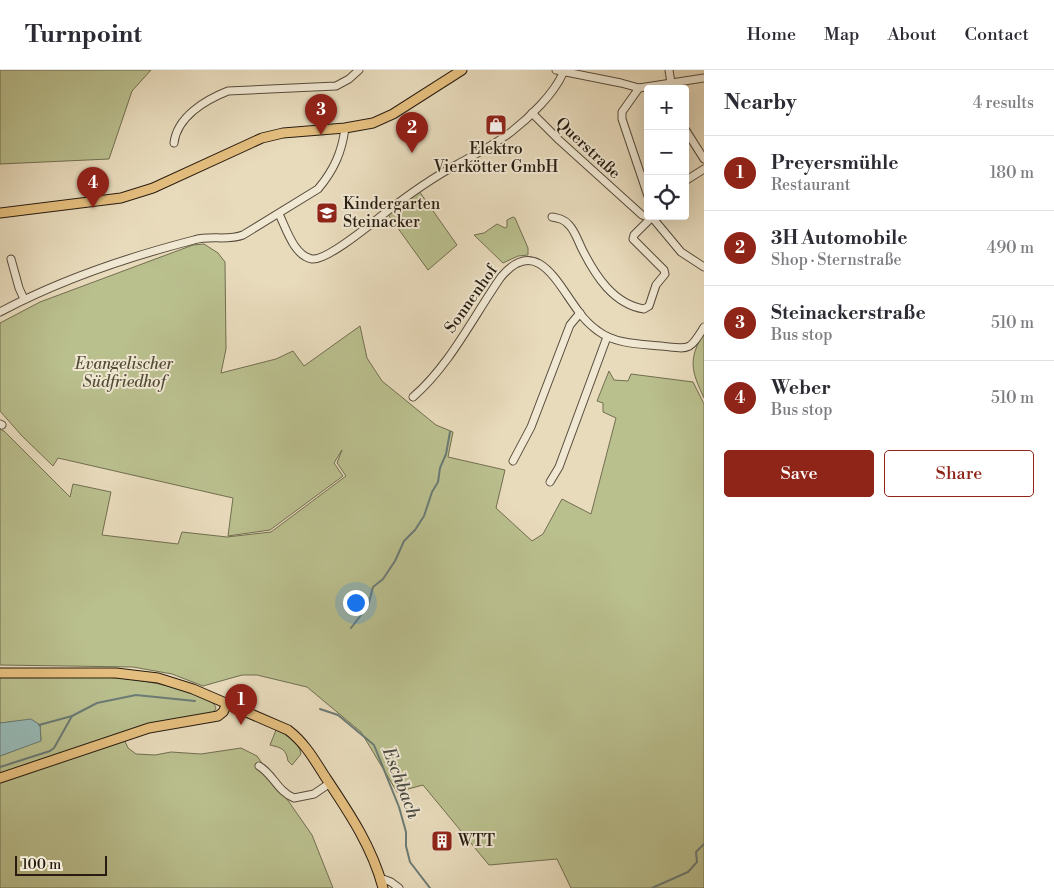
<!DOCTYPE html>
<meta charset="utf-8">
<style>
:root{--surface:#fff;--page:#f7f7f7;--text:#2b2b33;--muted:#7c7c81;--line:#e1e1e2;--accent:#8f2418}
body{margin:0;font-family:"Libre Bodoni",serif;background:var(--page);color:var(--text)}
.controls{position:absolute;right:15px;top:15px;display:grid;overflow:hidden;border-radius:5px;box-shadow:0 5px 20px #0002}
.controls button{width:45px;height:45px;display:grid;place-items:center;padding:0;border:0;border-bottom:1px solid var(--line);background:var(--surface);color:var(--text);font:25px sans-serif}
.scale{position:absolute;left:15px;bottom:12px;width:92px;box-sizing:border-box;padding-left:5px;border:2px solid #281c11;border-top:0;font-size:14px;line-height:18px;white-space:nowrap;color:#281c11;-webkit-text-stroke:4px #f0e8d3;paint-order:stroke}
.you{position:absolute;left:355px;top:532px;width:18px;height:18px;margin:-12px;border:4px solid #fff;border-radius:50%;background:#1a73e8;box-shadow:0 0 0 8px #1a73e833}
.badge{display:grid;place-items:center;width:32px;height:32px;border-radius:50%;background:var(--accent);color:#fff;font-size:16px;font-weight:700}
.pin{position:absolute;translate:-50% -41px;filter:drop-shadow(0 1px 2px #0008)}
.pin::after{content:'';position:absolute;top:26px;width:18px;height:15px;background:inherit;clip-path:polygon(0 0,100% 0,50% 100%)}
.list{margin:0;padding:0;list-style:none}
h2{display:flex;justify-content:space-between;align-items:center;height:65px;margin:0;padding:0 20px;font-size:21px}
h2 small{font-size:16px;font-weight:400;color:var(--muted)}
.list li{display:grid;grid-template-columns:32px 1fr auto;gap:15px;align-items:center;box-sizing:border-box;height:75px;padding:0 20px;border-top:1px solid var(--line)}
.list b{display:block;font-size:19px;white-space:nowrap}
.list p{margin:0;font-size:16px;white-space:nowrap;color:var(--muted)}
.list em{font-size:16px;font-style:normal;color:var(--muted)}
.actions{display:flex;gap:10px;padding:15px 20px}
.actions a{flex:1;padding:11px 0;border:1px solid var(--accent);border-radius:5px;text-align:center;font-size:18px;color:var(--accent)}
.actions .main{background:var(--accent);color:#fff}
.icon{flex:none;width:28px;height:28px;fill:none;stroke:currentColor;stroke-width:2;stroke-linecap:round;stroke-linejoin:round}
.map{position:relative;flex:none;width:704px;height:818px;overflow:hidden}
header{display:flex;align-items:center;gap:30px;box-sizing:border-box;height:70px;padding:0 25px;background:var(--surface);border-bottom:1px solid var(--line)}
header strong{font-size:24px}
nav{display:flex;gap:28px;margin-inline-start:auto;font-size:18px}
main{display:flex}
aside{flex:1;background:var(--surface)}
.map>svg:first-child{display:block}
.green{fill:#babf8e;stroke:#716e50}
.water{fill:#98bab7;stroke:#6b7b75}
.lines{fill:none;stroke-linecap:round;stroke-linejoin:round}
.stream{stroke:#6b7b75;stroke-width:2}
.minor-casing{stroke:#584c3c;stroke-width:9}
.major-casing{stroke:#281c11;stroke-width:11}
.minor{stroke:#f0e8d3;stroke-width:7}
.major{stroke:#e4be7e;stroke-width:9}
.labels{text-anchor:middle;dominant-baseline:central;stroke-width:4;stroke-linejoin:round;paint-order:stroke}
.street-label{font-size:16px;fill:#281c11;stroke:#f0e8d3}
.poi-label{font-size:16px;fill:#281c11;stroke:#f0e8d3;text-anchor:start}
.park-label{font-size:16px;font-style:italic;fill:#544d36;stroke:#f0e8d3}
.water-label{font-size:18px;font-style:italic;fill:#4a4b43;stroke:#f0e8d3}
</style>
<header>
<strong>Turnpoint</strong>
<nav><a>Home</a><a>Map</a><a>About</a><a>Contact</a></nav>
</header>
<main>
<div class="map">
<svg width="704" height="818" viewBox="0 0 704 818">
<rect width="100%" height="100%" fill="#e8dbbc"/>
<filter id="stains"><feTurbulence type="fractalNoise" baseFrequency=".004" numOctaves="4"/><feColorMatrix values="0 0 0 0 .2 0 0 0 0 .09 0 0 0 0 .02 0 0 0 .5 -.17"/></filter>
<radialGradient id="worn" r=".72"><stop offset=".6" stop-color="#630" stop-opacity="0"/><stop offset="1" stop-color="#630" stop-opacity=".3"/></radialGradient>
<g class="green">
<polygon points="0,0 151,0 132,21 109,89 0,94"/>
<polygon points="419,121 457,175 428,200 387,143"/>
<polygon points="513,147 515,148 528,178 528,185 518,186 503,193 474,165 484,163 497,154 505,158 507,157 507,150"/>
<polygon points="204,174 218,183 225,192 226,279 221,303 276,289 293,281 304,296 360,256 367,288 382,311 436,355 453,362 448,387 505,400 496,438 532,471 543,464 562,429 591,444 616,348 603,342 603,333 597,331 609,301 614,310 628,311 631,304 693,312 704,334 704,818 571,818 557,789 489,795 423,715 397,722 361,662 307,617 257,605 242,605 203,616 172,604 133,597 0,595 0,359 4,361 70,427 73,414 111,422 102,465 178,474 182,462 227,467 271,462 346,406 337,393 342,380 334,393 343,406 270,460 228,466 233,428 58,388 53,396 22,366 0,341 0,253 40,232 193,175"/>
<path d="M704,262V328C691,300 688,290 704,262Z"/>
<path d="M0,607C65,607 132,601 194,624C202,628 213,629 216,638L213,644L0,704V686L41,670L40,655L31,650L0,653Z"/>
<path d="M276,660C287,665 299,671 301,684L292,695L288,691C286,679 282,678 270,675Z"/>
<polygon points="124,669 128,678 136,684 155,685 171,682 201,684 241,678 257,686 312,765 333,818 0,818 0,710"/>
</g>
<polygon class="water" points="31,649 40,655 41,671 0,686 0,653"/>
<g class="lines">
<g class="stream">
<polyline points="351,558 368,536 373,517 383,509 395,491 404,471 415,460 424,446 432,422 438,412 440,398 446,384 450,362"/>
<polyline points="320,639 338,645 374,675 399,737 406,762 406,776 410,792 430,818"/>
<polyline points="39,655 72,646"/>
<polyline points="0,697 50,681 54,678 72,646 97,633 136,625 195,631"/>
<polyline points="652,818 688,802 697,792 696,782 704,774"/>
</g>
<g class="minor-casing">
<g id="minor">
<polyline points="556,0 621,13 639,18 704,8"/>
<polyline points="669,0 671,13"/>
<polyline points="639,18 622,42 622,49 648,126"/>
<polyline points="532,43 559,70 642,145 651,148"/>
<polyline points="685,59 704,89"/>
<path d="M174,73C177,47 205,30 228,21L336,16L349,9L359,0"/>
<polyline points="685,111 704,99"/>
<path d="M279,144C286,158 294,186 312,189C327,191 372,153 385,143C408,125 432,108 458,94C476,84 494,75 511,62C529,48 554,24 563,3"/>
<polyline points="651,146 681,182 704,197"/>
<path d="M552,147C558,148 564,149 569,155C575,161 578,171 582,179C595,205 613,234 644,239L649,236L656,215L665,204L664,200L633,169L634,165L651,148"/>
<polyline points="11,189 19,218 24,229"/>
<path d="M0,242C60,210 128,187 194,170C210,165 228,171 243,165L318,119C334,100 342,82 345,58"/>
<path d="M413,327C450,295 473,247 501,207C537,164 558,215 579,242C584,249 591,256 598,261C615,274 640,274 661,276C689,279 689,282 704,257"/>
<polyline points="0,354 2,355"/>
<polyline points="513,391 531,357 570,255 580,243"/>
<polyline points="550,412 559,397 607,267"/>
<path d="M259,696C273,704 278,722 294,728L314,724L330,713"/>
<polyline points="380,808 391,812 399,818"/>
</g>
</g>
<g class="major-casing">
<g id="major">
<polyline points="0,143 121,128 153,118 262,68 283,63 345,58 373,53 393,44 462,0"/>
<path d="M0,603H116L158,608L193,619L288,660C304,672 314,689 324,705C348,741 372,776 383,818"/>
<polyline points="0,708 149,658 218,646 223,642 227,634"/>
</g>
</g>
<use href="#minor" class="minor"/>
<use href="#major" class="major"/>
</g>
<defs>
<g id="shop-square" transform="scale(1.125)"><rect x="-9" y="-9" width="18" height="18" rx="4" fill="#8f2418" stroke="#f0e8d3"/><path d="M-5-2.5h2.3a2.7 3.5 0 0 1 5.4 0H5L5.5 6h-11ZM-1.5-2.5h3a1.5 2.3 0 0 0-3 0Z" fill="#fff"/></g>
<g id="school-square" transform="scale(1.125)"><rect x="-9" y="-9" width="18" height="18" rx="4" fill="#8f2418" stroke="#f0e8d3"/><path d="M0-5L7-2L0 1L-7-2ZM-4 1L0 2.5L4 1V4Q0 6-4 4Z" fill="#fff"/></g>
<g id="building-square" transform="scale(1.125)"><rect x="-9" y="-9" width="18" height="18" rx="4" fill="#8f2418" stroke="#f0e8d3"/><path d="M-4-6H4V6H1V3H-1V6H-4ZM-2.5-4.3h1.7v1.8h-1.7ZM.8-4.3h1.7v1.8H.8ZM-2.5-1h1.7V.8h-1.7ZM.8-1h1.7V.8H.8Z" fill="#fff"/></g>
</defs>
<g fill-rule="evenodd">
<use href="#shop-square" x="496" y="55"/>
<use href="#school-square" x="327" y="143"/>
<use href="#building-square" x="442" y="771"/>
</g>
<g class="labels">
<g class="street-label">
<text transform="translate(588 78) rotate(43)">Querstraße</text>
<text transform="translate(471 229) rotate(-55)">Sonnenhof</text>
</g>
<g class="poi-label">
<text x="496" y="79" text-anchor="middle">Elektro<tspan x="496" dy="18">Vierkötter GmbH</tspan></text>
<text x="343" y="134">Kindergarten<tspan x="343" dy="18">Steinacker</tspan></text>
<text x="458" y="771">WTT</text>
</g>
<g class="park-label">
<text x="124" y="294">Evangelischer<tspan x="124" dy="18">Südfriedhof</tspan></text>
</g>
<g class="water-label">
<text transform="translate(401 713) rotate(69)">Eschbach</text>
</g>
</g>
<rect width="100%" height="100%" filter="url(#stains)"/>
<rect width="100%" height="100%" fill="url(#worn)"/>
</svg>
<div class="controls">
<button>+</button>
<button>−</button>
<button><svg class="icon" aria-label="locate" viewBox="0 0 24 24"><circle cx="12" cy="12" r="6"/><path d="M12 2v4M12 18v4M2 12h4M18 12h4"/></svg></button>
</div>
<div class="scale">100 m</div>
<div class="you"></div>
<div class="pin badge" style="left:241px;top:655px">1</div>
<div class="pin badge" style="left:412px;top:83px">2</div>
<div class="pin badge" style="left:321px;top:65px">3</div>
<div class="pin badge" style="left:93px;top:138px">4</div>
</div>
<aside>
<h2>Nearby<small>4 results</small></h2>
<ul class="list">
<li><span class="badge">1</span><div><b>Preyersmühle</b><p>Restaurant</p></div><em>180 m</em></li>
<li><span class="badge">2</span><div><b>3H Automobile</b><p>Shop · Sternstraße</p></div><em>490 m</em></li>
<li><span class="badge">3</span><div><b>Steinackerstraße</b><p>Bus stop</p></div><em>510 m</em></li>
<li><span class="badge">4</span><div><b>Weber</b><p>Bus stop</p></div><em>510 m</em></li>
</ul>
<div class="actions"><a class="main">Save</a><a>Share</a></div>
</aside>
</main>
